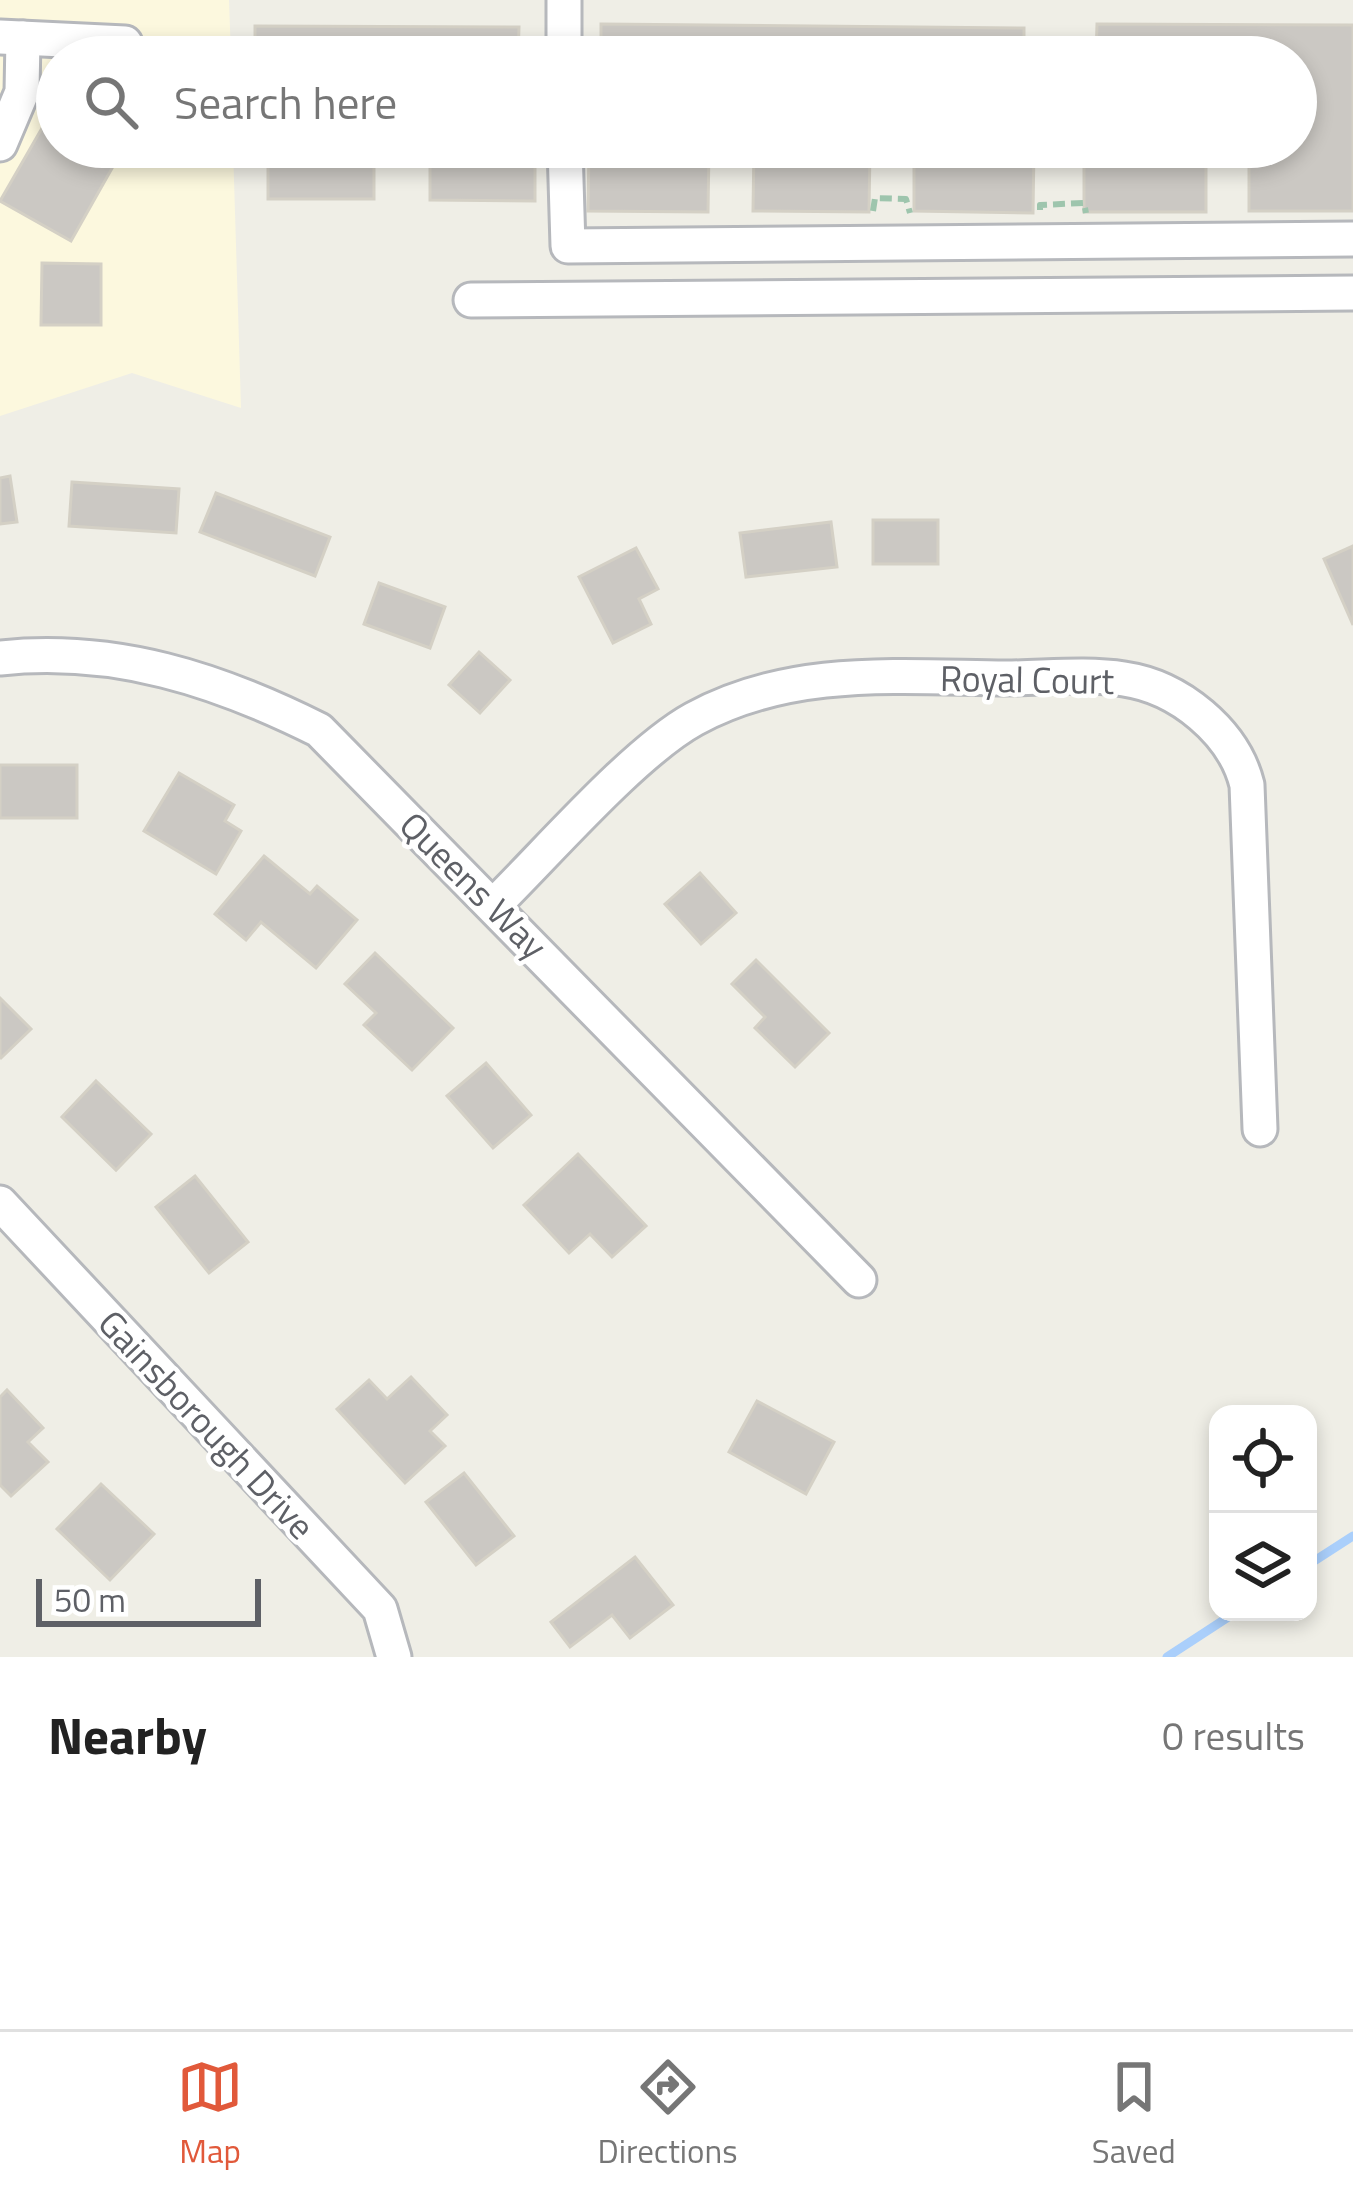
<!DOCTYPE html>
<style>
:root{--surface:#fff;--page:#f2f2f2;--text:#222;--muted:#767676;--line:#e0e0e0;--accent:#e1593a}
body{margin:0;font-family:"Titillium Web",sans-serif;background:var(--page);color:var(--text)}
.controls{position:absolute;right:36px;bottom:36px;display:grid;overflow:hidden;border-radius:24px;box-shadow:0 6px 18px #0003}
.controls button{width:108px;height:108px;display:grid;place-items:center;padding:0;border:0;border-bottom:3px solid var(--line);background:var(--surface);color:var(--text);font:60px sans-serif}
.scale{position:absolute;left:36px;bottom:30px;width:225px;box-sizing:border-box;padding-left:12px;border:6px solid #5e6066;border-top:0;font-size:33px;line-height:42px;white-space:nowrap;color:#5e6066;-webkit-text-stroke:9px #fff;paint-order:stroke}
.list{margin:0;padding:0;list-style:none}
h2{display:flex;justify-content:space-between;align-items:center;height:156px;margin:0;padding:0 48px;font-size:51px}
h2 small{font-size:39px;font-weight:400;color:var(--muted)}
.icon{flex:none;width:66px;height:66px;fill:none;stroke:currentColor;stroke-width:2;stroke-linecap:round;stroke-linejoin:round}
.map{position:relative;flex:none;width:1353px;height:1657px;overflow:hidden}
.search{position:absolute;background:var(--surface);box-shadow:0 6px 18px #0003;left:36px;right:36px;top:36px;height:132px;display:flex;align-items:center;gap:30px;box-sizing:border-box;padding:0 42px;border-radius:66px;color:var(--muted);font-size:45px}
.sheet{height:372px;background:var(--surface)}
nav{display:flex;justify-content:space-around;align-items:center;box-sizing:border-box;height:168px;border-top:3px solid var(--line);background:var(--surface);font-size:33px;color:var(--muted)}
nav a{display:grid;justify-items:center;gap:6px}
nav .on{color:var(--accent)}
.map>svg:first-child{display:block}
.commercial{fill:#fcf8de}
.lines{fill:none;stroke-linecap:round;stroke-linejoin:round}
.stream{stroke:#aacffb;stroke-width:9}
.building{fill:#cbc8c3;stroke:#d4d0c5;stroke-width:3}
.minor-casing{stroke:#b6b8bc;stroke-width:39}
.path{stroke:#9ec5ad;stroke-width:6;stroke-dasharray:12 6;stroke-linecap:butt}
.minor{stroke:#fff;stroke-width:33}
.labels{text-anchor:middle;dominant-baseline:central;stroke-width:9;stroke-linejoin:round;paint-order:stroke}
.street-label{font-size:36px;fill:#5e6066;stroke:#fff}
</style>
<div class="map">
<svg width="1353" height="1657" viewBox="0 0 1353 1657">
<rect width="100%" height="100%" fill="#efeee6"/>
<polygon class="commercial" points="0,0 229,0 231,57 57,57 57,147 233,147 241,408 132,373 0,416"/>
<g class="lines">
<g class="stream">
<polyline points="1308,1565 1353,1536"/>
<polyline points="1167,1657 1236,1612"/>
</g>
</g>
<g class="building">
<polygon points="601,24 1024,28 1024,57 601,57"/>
<polygon points="1097,24 1353,25 1353,211 1249,211 1249,147 1296,147 1296,57 1096,57"/>
<polygon points="255,26 519,27 518,57 255,57"/>
<polygon points="57,102 57,147 124,147 71,241 0,201"/>
<rect x="268" y="147" width="106" height="52"/>
<polygon points="430,147 535,147 535,201 430,200"/>
<polygon points="589,147 709,147 708,212 588,211"/>
<polygon points="754,147 870,147 869,212 753,211"/>
<polygon points="914,147 1034,147 1033,213 914,211"/>
<rect x="1084" y="147" width="122" height="65"/>
<polygon points="42,263 101,264 101,325 41,325"/>
<polygon points="10,476 17,522 0,524 0,478"/>
<polygon points="72,482 179,489 176,533 69,526"/>
<polygon points="216,493 330,537 315,576 200,532"/>
<rect x="873" y="520" width="65" height="44"/>
<polygon points="831,522 837,567 746,577 740,533"/>
<polygon points="1353,546 1353,625 1324,559"/>
<polygon points="636,548 658,589 639,599 651,624 613,643 579,577"/>
<polygon points="379,583 445,607 430,648 364,624"/>
<polygon points="479,652 510,680 480,713 449,685"/>
<rect x="0" y="765" width="77" height="53"/>
<polygon points="179,773 234,805 225,821 241,831 216,874 144,831"/>
<polygon points="264,856 310,894 317,886 357,920 316,968 261,922 246,940 215,914"/>
<polygon points="700,873 736,913 701,944 665,904"/>
<polygon points="375,953 453,1028 412,1070 364,1025 376,1013 345,984"/>
<polygon points="756,960 829,1033 795,1067 755,1028 765,1017 732,984"/>
<polygon points="0,998 31,1029 1,1058 0,1057"/>
<polygon points="486,1063 531,1115 493,1148 447,1096"/>
<polygon points="96,1081 151,1134 116,1170 62,1117"/>
<polygon points="578,1154 646,1226 612,1257 590,1234 569,1253 524,1205"/>
<polygon points="195,1176 248,1242 209,1273 156,1207"/>
<polygon points="411,1377 447,1415 430,1431 445,1446 405,1483 337,1409 369,1380 387,1399"/>
<polygon points="7,1390 43,1428 28,1442 48,1462 11,1496 0,1485 0,1397"/>
<polygon points="757,1401 834,1442 806,1494 729,1452"/>
<polygon points="464,1473 514,1536 476,1565 426,1502"/>
<polygon points="101,1484 154,1534 110,1580 57,1529"/>
<polygon points="635,1557 673,1605 630,1638 612,1615 570,1647 551,1622"/>
</g>
<g class="lines">
<g class="minor-casing">
<g id="minor">
<polyline points="564,0 564,57"/>
<polyline points="0,37 125,43"/>
<polyline points="0,144 22,92 23,38"/>
<polyline points="565,147 568,246 1353,239"/>
<polyline points="471,300 1353,293"/>
<path d="M0,658C115,646 217,679 319,730L859,1280"/>
<path d="M495,904C547,853 634,752 694,719C791,666 899,677 1006,678C1044,678 1086,673 1124,679C1179,687 1234,732 1247,785L1260,1129"/>
<polyline points="0,1203 380,1609 394,1657"/>
</g>
</g>
<g class="path">
<polyline points="1040,210 1040,205 1084,203 1086,213"/>
<polyline points="873,211 875,198 906,199 910,213"/>
</g>
<use href="#minor" class="minor"/>
</g>
<g class="labels">
<g class="street-label">
<text transform="translate(1027 679) rotate(1)">Royal Court</text>
<text transform="translate(474 885) rotate(45)">Queens Way</text>
<text transform="translate(207 1424) rotate(47)">Gainsborough Drive</text>
</g>
</g>
</svg>
<div class="controls">
<button><svg class="icon" aria-label="locate" viewBox="0 0 24 24"><circle cx="12" cy="12" r="6"/><path d="M12 2v4M12 18v4M2 12h4M18 12h4"/></svg></button>
<button><svg class="icon" aria-label="layers" viewBox="0 0 24 24"><path d="M12 4l9 5-9 5-9-5zM3 14l9 5 9-5"/></svg></button>
</div>
<div class="scale">50 m</div>
<div class="search"><svg class="icon" aria-label="search" viewBox="0 0 24 24"><circle cx="10" cy="10" r="6"/><path d="M15 15l6 6"/></svg>Search here</div>
</div>
<section class="sheet">
<h2>Nearby<small>0 results</small></h2>
<ul class="list">
</ul>
</section>
<nav>
<a class="on"><svg class="icon" aria-label="map" viewBox="0 0 24 24"><path d="M3 6l6-2 6 2 6-2v14l-6 2-6-2-6 2zM9 4v14M15 6v14"/></svg>Map</a>
<a><svg class="icon" aria-label="directions" viewBox="0 0 24 24"><path d="M12 3l9 9-9 9-9-9zM9 14v-3h6M13 9l2 2-2 2"/></svg>Directions</a>
<a><svg class="icon" aria-label="saved" viewBox="0 0 24 24"><path d="M7 4h10v16l-5-4-5 4z"/></svg>Saved</a>
</nav>
